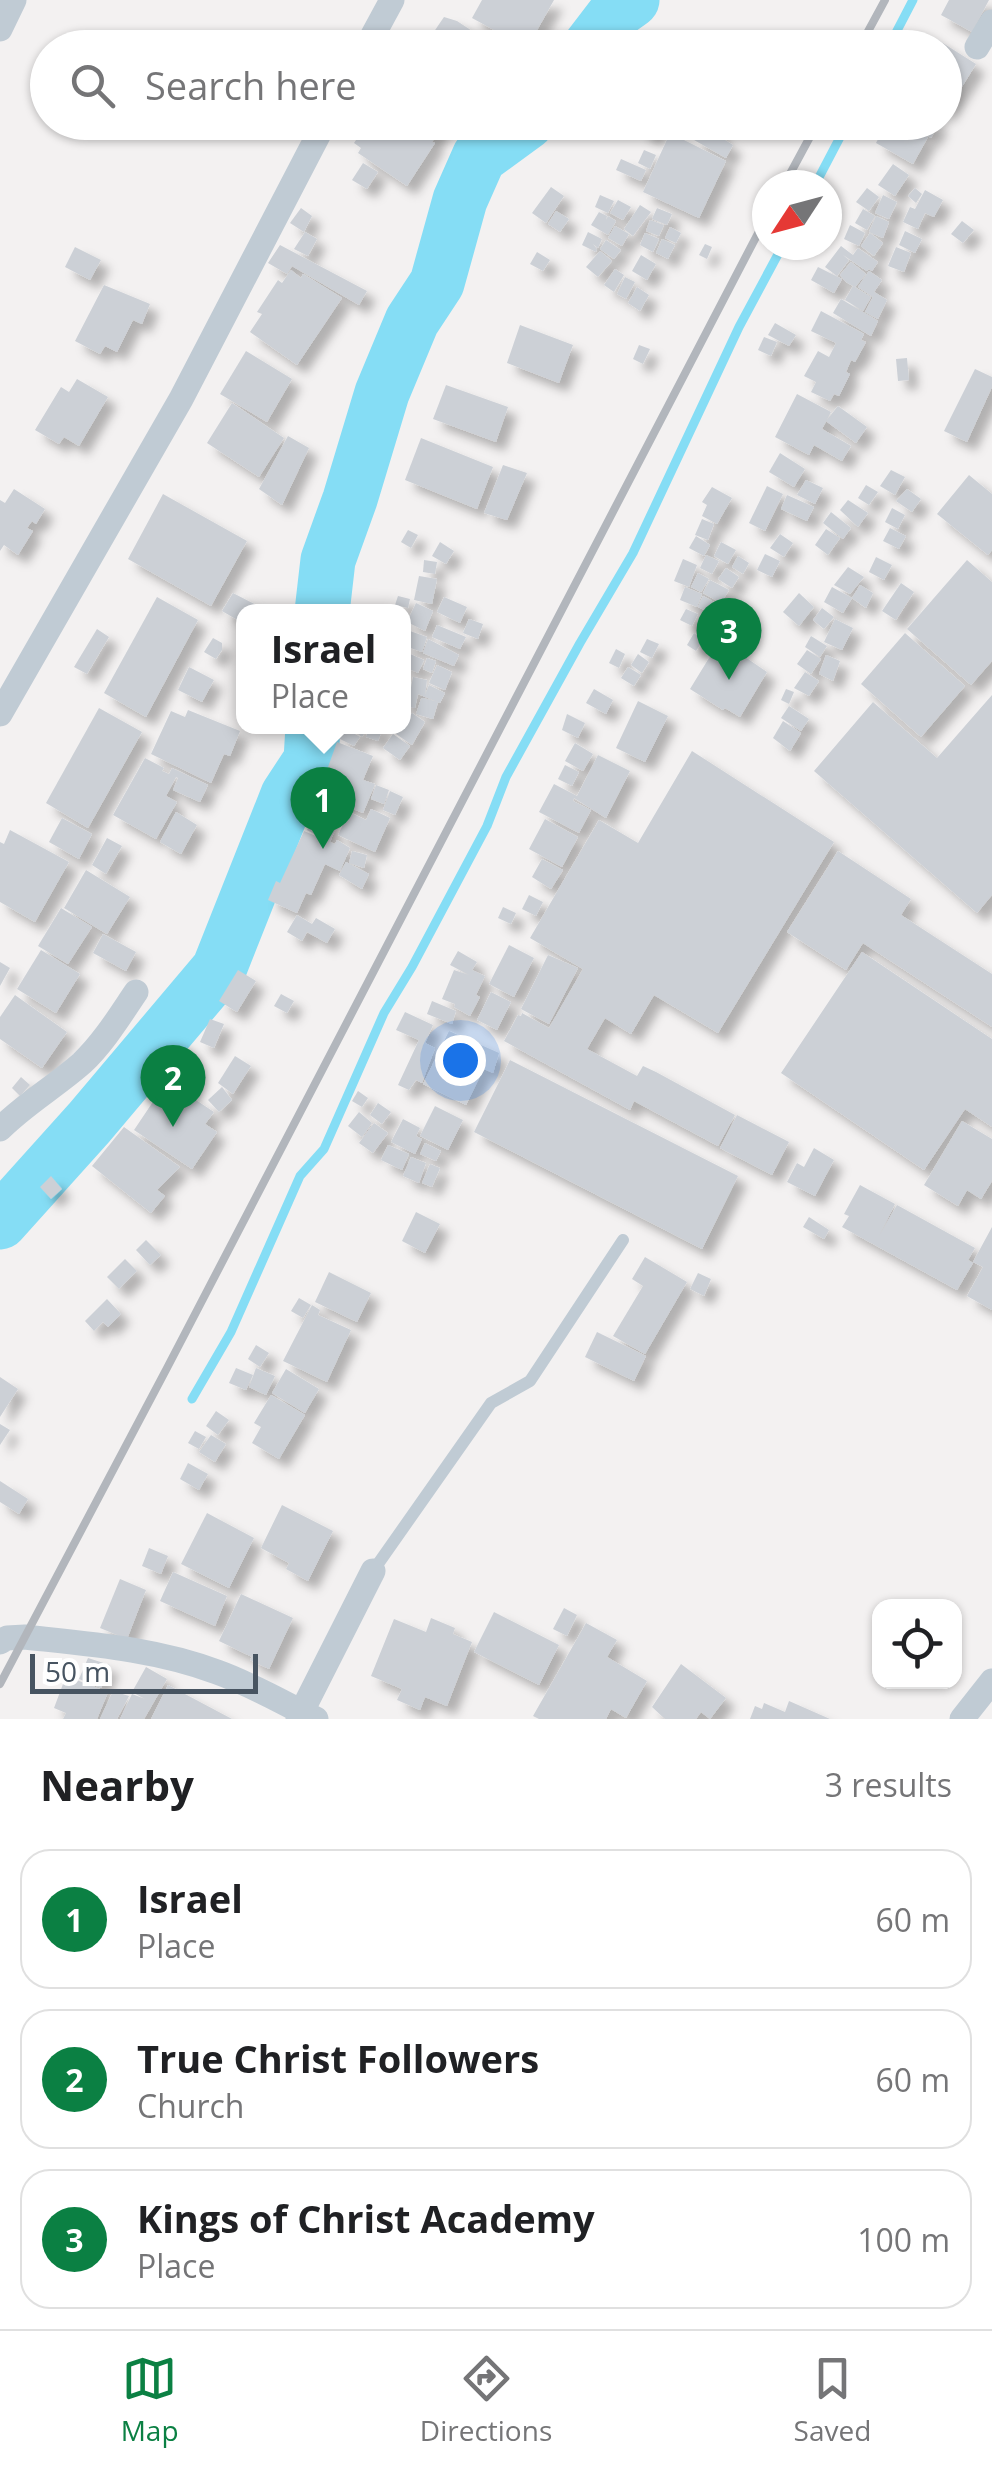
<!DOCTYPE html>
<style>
:root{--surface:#fff;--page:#f2f2f2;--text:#202124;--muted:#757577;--line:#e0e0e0;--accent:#0b8043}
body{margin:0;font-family:"Open Sans",sans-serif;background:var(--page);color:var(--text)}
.controls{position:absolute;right:30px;bottom:30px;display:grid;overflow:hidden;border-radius:20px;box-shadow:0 2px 8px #0004}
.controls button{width:90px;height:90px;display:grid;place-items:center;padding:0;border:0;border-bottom:2px solid var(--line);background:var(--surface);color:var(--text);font:50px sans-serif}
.compass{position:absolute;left:752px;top:170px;width:90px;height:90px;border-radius:50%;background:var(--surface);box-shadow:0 2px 8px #0004;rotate:234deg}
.scale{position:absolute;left:30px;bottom:25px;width:228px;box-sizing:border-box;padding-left:10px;border:5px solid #475461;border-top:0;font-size:28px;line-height:35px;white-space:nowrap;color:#475461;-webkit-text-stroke:8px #fff;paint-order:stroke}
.you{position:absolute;left:460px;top:1060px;width:35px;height:35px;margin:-25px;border:8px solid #fff;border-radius:50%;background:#1a73e8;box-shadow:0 0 0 15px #1a73e833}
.badge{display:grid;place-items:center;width:65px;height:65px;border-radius:50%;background:var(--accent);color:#fff;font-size:32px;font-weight:700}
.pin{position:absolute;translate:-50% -82px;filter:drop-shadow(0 2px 5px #0008)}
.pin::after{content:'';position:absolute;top:52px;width:35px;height:30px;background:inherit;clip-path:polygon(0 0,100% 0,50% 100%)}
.popup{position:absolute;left:236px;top:604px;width:175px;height:130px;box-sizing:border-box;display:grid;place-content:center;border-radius:20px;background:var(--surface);filter:drop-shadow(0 2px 8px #0005);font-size:32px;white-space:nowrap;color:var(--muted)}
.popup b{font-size:38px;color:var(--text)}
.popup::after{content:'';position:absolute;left:50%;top:100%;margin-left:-20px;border:20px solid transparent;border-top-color:var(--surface)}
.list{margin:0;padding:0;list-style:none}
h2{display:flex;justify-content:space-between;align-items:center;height:130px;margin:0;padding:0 40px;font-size:42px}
h2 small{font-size:32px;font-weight:400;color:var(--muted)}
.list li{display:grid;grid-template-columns:65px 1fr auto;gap:30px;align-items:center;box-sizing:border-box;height:140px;margin:0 20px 20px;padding:0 20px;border:2px solid var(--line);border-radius:30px}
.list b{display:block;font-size:38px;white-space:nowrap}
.list p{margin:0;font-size:32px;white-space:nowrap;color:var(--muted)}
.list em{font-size:32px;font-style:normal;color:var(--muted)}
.icon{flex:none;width:55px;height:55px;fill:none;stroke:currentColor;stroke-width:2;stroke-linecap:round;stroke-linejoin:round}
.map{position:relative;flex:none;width:992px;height:1719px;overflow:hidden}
.search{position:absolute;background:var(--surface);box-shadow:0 2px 8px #0004;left:30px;right:30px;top:30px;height:110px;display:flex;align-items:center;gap:25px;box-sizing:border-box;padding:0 35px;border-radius:55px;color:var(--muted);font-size:38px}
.sheet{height:610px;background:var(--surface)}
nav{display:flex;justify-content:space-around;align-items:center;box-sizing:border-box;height:140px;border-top:2px solid var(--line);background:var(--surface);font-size:28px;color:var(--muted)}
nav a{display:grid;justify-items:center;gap:5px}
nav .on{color:var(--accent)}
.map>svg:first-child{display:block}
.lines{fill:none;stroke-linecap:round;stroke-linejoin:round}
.stream{stroke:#85ddf5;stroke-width:9}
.river{stroke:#85ddf5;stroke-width:55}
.building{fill:#ccd0d6;filter:url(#shadow)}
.service{stroke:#c0cbd4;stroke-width:12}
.minor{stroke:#c0cbd4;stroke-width:25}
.rail{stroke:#b2b6bc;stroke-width:8}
</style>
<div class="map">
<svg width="992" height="1719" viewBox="0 0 992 1719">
<defs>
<filter id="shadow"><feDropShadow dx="9" dy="9" stdDeviation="5" flood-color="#0004"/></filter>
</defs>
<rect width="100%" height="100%" fill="#f3f1f1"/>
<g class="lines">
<g class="stream">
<polyline points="888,48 913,0"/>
<polyline points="815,185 848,122"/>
<polyline points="192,1399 231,1332 300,1176 324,1149 384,1013 412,967 487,826 506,777 580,643 633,553 739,327 783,245"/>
</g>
<g class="river">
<polyline points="589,48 618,10 632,0"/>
<polyline points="322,612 328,560 350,499 382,393 412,321 437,283 460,200 479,157 527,122"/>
<polyline points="0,1222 89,1123 219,969 288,795 311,760 313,726"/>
</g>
</g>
<g class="building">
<polygon points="482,0 554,0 527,48 472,18"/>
<polygon points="949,0 989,0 972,32 941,15"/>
<polygon points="444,17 457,21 498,48 437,48 431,36"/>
<polygon points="938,40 976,64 944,116 944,48 934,48"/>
<polygon points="368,122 434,122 441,128 432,142 435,143 407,186 358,153 361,148 354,143"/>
<polygon points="643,122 659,125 654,137 639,131"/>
<polygon points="887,122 900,122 928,137 913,164 876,143"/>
<polygon points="907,122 940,122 931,138"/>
<polygon points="705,123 722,133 720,137 733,145 726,158 694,140"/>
<polygon points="670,133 726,161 699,218 643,192"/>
<polygon points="644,150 656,155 650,169 638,163"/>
<polygon points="621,159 646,170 641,181 616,170"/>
<polygon points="363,163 378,172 367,189 352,180"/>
<polygon points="893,164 909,175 895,196 878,185"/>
<polygon points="551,187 564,196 546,223 532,213"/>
<polygon points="867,188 879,197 869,211 856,202"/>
<polygon points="915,188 922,194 916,203 908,196"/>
<polygon points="925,190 943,200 934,217 925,213 918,229 903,222 910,207 915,209"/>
<polygon points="600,195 614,201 608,213 595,207"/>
<polygon points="883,195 897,202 889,219 875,213"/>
<polygon points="618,200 631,207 623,220 610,213"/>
<polygon points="640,205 651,212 633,236 624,229"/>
<polygon points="301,208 312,216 304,232 290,223"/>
<polygon points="657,208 672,214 667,225 652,219"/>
<polygon points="863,209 875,216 867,230 855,223"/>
<polygon points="556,211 569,219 560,232 548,224"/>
<polygon points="599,212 607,216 606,220 608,216 616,221 608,235 591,225"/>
<polygon points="876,216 889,222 883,238 869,232"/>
<polygon points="650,220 664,225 659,236 646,231"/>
<polygon points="962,221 974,230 963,243 951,234"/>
<polygon points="850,225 865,233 859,246 844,239"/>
<polygon points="615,226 629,234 622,246 608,238"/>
<polygon points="670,227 681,233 676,243 665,238"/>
<polygon points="905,231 922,239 915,253 899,245"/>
<polygon points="305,232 317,239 308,256 294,249"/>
<polygon points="588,232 602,239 598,248 593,244 597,249 596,252 582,245"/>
<polygon points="645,233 659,239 653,252 640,245"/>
<polygon points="870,233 883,243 874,256 861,246"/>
<polygon points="662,239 675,245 668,259 656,253"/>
<polygon points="606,240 621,250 614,259 600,249"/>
<polygon points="705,244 712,247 707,259 699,255"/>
<polygon points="280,245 367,291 359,305 292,266 287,274 268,263"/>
<polygon points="841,246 853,255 858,248 878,262 872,271 869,269 867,271 843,255 849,260 837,276 825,267"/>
<polygon points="75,247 101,260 90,280 65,267"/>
<polygon points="896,247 911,253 904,272 888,266"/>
<polygon points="600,251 612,261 598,277 586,267"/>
<polygon points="537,252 550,260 543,271 530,264"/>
<polygon points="641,255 656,264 647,280 632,271"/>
<polygon points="851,262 866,274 855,287 846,282 840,275"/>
<polygon points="818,267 842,279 834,293 811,280"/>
<polygon points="615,269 624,275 614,292 604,285"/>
<polygon points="291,270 301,278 303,274 342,298 297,365 250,332 262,314 257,312 278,280 282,283"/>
<polygon points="869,271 882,280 874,292 887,300 878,319 865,312 873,297 858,287"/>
<polygon points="625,277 635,282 626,299 617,294"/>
<polygon points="104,285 150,304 142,324 133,320 117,352 105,346 100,354 75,341"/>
<polygon points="853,286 871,297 863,311 845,300"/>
<polygon points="637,287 649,295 640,311 628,303"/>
<polygon points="841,299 878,321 871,336 833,313"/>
<polygon points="821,311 864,334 861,340 866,342 855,362 851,360 846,372 850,374 839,396 834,394 830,401 811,392 816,382 804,376 818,351 829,357 836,343 811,331"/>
<polygon points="775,323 796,335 789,346 768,335"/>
<polygon points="520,325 573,345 559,383 507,363"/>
<polygon points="764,337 777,342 771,356 758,350"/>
<polygon points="639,345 650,349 643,364 633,359"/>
<polygon points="246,351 292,379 267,422 220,394"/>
<polygon points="907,358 909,380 898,381 896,359"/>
<polygon points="975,369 992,377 992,387 967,442 944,431"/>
<polygon points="77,379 108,397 79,446 64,437 59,444 35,430 61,387 69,392"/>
<polygon points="446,385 508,407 496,442 433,419"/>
<polygon points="797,394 831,412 822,429 851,446 842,461 814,445 809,455 775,437"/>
<polygon points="232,403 284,438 259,477 207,443"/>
<polygon points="838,406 867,427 856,443 826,421"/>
<polygon points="288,436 309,448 282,505 259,489"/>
<polygon points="421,438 493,467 477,509 405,480"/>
<polygon points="780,453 805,469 794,487 769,472"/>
<polygon points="503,465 527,473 507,520 484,513"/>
<polygon points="891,470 905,477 895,495 880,486"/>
<polygon points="969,475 992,494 992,550 988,555 937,514"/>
<polygon points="806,480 823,488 815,504 797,495"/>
<polygon points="866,485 878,492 869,505 858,498"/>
<polygon points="767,486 783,494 765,531 749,523"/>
<polygon points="712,487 732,498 717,524 702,516 707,505 702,502"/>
<polygon points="14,489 45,509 36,524 32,521 27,528 33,531 18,555 4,545 0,551 0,500 5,503"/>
<polygon points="907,489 921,499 912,512 896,501"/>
<polygon points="163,494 247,541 211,606 128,559"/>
<polygon points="787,495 814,507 807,521 781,509"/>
<polygon points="848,500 868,513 858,527 840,510"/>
<polygon points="892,508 905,515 898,529 885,522"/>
<polygon points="831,512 851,528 843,539 823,523"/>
<polygon points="702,519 714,524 708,540 695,535"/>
<polygon points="890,528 906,536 899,549 883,541"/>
<polygon points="826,529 840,538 828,555 815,545"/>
<polygon points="408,530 418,535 411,548 401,542"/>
<polygon points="780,534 793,543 784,557 770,548"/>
<polygon points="696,536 710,545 704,556 689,548"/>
<polygon points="440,542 454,551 446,564 432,556"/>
<polygon points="721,542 736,550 728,564 714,556"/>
<polygon points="765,554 780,561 772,577 757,570"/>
<polygon points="706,555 719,561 712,574 700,568"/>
<polygon points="738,556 749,563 743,574 732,567"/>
<polygon points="876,557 892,565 884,580 869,572"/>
<polygon points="683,559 697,565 689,587 674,581"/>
<polygon points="424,560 437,562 435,574 423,572"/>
<polygon points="967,560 992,582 992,661 971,685 907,629"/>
<polygon points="848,567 864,577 850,594 834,585"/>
<polygon points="726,568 739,577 732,588 718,579"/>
<polygon points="698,573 709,579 701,592 691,587"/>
<polygon points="419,576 437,579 432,604 414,600"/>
<polygon points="710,580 729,590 721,603 703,593"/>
<polygon points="901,583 914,592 896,620 882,611"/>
<polygon points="860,585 873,593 866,608 852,598"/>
<polygon points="685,587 702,594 697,607 680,600"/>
<polygon points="832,587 852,598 843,613 824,602"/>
<polygon points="233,593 260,607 257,612 243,612 241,622 222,611"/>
<polygon points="799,593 814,607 799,626 783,612"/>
<polygon points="398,596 410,599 408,608 395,605"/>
<polygon points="703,596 723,607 718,617 698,607"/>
<polygon points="157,597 198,620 146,717 104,693"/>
<polygon points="444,597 467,607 460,623 437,612"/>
<polygon points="416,603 433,611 425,631 407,622"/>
<polygon points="822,608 834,617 824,629 813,620"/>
<polygon points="686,609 698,614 692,626 680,620"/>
<polygon points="703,614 716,620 710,634 697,628"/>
<polygon points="469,619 483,624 478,639 463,633"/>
<polygon points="835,619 853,628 842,650 824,642"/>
<polygon points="437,625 466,637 460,649 432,637"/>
<polygon points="97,629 109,637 87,674 74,667"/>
<polygon points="410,631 427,637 422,652 405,646"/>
<polygon points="694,633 703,640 696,651 687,645"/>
<polygon points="905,633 965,686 921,737 861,684"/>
<polygon points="811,636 827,646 820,657 805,647"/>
<polygon points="213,638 222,643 222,650 216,659 204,652"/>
<polygon points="428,639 459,655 454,666 423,653"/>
<polygon points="647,639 659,644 652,658 640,652"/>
<polygon points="720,640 767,672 740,717 725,708 723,710 690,689"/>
<polygon points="616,649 625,654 619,668 609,663"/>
<polygon points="807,650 821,659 811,674 797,664"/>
<polygon points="403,651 424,660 418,673 403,666"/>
<polygon points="638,654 649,662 642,673 631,665"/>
<polygon points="826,655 840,661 833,681 819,674"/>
<polygon points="427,658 436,661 432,673 423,669"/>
<polygon points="437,665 452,672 445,690 429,683"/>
<polygon points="189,667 214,680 202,702 178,690"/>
<polygon points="628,667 641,675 634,686 621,678"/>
<polygon points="805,672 819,681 809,696 794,688"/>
<polygon points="403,673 411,675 408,692 410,693 413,677 427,680 425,695 429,685 445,693 440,703 418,694 415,708 403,706"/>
<polygon points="594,689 613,700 606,714 586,703"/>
<polygon points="786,689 794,692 789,704 781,700"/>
<polygon points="992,695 992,895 977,913 814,771 873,702 937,758"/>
<polygon points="423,698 438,702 433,719 416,714 421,699"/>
<polygon points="638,701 668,716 645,762 616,748"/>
<polygon points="789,706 809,719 801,731 781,718"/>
<polygon points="99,708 142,732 88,828 46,803"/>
<polygon points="188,710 240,731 230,756 224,754 211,783 151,754 171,711 185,717"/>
<polygon points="412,713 425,722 412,745 396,734"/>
<polygon points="567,714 585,723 578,738 562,730"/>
<polygon points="783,721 801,733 790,751 773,738"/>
<polygon points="347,726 369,726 362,737"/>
<polygon points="370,726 383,728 378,741 366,737"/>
<polygon points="343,727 360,737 354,746 338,738"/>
<polygon points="393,734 410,746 400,760 383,748"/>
<polygon points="337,742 373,756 363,780 375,784 363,813 318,795"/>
<polygon points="575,743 593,754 583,771 565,761"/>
<polygon points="692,751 834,842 718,1033 654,995 631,1034 605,1018 587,1049 637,1076 643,1066 656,1072 735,1115 718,1146 634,1101 630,1110 504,1041 518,1015 521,1016 522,1013 549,1028 583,969 530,938 599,820 638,843"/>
<polygon points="598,755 630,771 606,818 574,798 573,801 591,810 579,833 539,812 554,784 577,796"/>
<polygon points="145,758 164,768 162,771 169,774 172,768 208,785 200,802 173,790 178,778 176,777 166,796 177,802 156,839 113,815"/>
<polygon points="565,765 579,772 572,786 558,779"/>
<polygon points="376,785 389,790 384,804 371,799"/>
<polygon points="390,791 403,797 395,815 383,810"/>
<polygon points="371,809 390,818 375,852 338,835 349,812 366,820"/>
<polygon points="176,812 197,825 181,854 160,842"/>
<polygon points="313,817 336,828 330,842 335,844 337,840 350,848 340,871 325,864 311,895 306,893 297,913 268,900 276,881 280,883 304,831 323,839 307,830"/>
<polygon points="62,818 92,834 79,859 49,842"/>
<polygon points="545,819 578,837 562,867 529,849"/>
<polygon points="10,830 69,862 35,922 0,902 0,842 4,844"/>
<polygon points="107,838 122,846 106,874 92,865"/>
<polygon points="352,851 367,855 364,868 349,863"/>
<polygon points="838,851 911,899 901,915 992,974 992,1027 863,943 846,970 787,932"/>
<polygon points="542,859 563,870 551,889 532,877"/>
<polygon points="346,862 369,874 362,889 339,875"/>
<polygon points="86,870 130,897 107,934 64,908"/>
<polygon points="529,895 543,902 536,916 522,909"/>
<polygon points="503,907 516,913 511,924 498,918"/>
<polygon points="61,908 92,927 68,964 38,946"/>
<polygon points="297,915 312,924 316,918 335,929 327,943 307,932 302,941 287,932"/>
<polygon points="103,934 136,952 126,971 93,953"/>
<polygon points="509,945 534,958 514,997 489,984"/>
<polygon points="41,950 80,974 56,1013 17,989"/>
<polygon points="458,951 477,962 472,970 485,976 476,995 480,997 470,1016 454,1007 455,1004 442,999 454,970 469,975 450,965"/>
<polygon points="862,952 992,1039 992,1127 965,1109 924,1170 781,1073"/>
<polygon points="548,955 578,968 549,1024 521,1009"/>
<polygon points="0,962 10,968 0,986"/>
<polygon points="238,970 256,981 237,1012 219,1001"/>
<polygon points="491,992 511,1002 497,1030 477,1020"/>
<polygon points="281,994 294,1001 287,1013 274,1006"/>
<polygon points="15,995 67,1032 42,1068 0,1039 0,1017"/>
<polygon points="432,1001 456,1011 452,1024 427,1014"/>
<polygon points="405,1012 433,1025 425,1043 435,1048 422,1083 416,1080 409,1090 398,1085 419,1040 396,1030"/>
<polygon points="210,1019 224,1024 214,1048 200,1042"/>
<polygon points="449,1031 499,1053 493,1073 471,1063 483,1070 466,1105 423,1084"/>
<polygon points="235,1056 251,1066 233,1094 218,1083"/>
<polygon points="510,1060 738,1176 702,1249 474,1132"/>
<polygon points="21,1077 30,1085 20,1096 12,1088"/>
<polygon points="167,1081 214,1112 205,1124 217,1132 192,1169 134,1130"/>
<polygon points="222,1087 232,1100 219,1112 208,1100"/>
<polygon points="358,1091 368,1098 362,1107 352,1101"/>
<polygon points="378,1103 391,1112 382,1124 370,1115"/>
<polygon points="435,1106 463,1120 448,1150 420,1136"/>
<polygon points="359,1112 372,1123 362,1137 348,1126"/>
<polygon points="737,1115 789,1142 772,1175 720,1148"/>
<polygon points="403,1119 420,1128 416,1136 422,1139 415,1154 391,1142"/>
<polygon points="962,1121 992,1139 992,1181 981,1199 967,1190 958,1206 924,1185"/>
<polygon points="374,1123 388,1133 373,1153 359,1143"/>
<polygon points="124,1127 180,1167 157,1190 165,1196 151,1213 92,1166"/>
<polygon points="425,1143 441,1151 436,1161 420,1154"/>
<polygon points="388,1145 409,1154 402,1170 381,1160"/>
<polygon points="814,1148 834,1160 815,1196 787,1182 797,1163 804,1167"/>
<polygon points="411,1157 426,1163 419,1183 403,1176"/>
<polygon points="430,1164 440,1168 432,1187 422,1183"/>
<polygon points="51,1176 62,1189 51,1199 40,1187"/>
<polygon points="860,1185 895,1204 879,1236 897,1205 975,1248 968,1260 973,1263 957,1290 842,1227 849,1216 844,1214"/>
<polygon points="416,1212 440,1224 425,1253 402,1241"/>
<polygon points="809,1217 829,1230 824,1239 803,1227"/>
<polygon points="992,1227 992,1310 967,1296 983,1267 973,1262"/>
<polygon points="146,1240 161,1255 150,1265 136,1250"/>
<polygon points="645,1257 687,1282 645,1354 613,1336 643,1286 632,1279"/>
<polygon points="125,1259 137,1271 119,1289 107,1277"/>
<polygon points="329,1272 371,1293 357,1322 315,1302"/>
<polygon points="698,1273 711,1279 704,1296 690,1289"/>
<polygon points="299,1298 311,1305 303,1318 291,1311"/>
<polygon points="107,1299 121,1314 108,1327 103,1322 94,1331 85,1321"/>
<polygon points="312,1305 320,1310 318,1315 351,1330 327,1382 283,1361"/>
<polygon points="597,1332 646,1356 634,1381 585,1357"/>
<polygon points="256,1345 269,1353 260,1367 248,1359"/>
<polygon points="236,1368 253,1375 246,1390 229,1383"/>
<polygon points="256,1368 275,1376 266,1395 249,1387"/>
<polygon points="286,1369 319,1389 305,1413 272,1393"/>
<polygon points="0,1377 18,1389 0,1417"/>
<polygon points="271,1395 305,1415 279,1459 252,1443 261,1427 254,1423"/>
<polygon points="216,1411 229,1420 218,1435 206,1426"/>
<polygon points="0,1424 10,1430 0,1445"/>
<polygon points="195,1431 206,1437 199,1449 188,1443"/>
<polygon points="211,1435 226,1444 215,1462 199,1452"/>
<polygon points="188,1463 208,1474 199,1490 180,1479"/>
<polygon points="0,1481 28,1499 19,1514 0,1502"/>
<polygon points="282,1505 333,1531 308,1581 286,1569 289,1563 261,1548"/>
<polygon points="207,1513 254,1538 229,1588 181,1564"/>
<polygon points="149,1548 168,1556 161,1574 142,1566"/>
<polygon points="173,1572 227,1596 215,1626 160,1601"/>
<polygon points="120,1579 146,1590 127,1639 100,1628"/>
<polygon points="241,1594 293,1618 269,1669 250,1660 252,1657 219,1641"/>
<polygon points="564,1608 577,1615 567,1636 553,1629"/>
<polygon points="494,1612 559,1645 539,1685 474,1652"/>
<polygon points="431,1618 455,1628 453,1634 472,1642 447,1706 425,1697 420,1710 397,1700 402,1689 371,1676 394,1619 426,1632"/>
<polygon points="586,1623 617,1640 607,1657 647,1681 626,1718 611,1709 606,1719 539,1719 533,1716"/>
<polygon points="88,1658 110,1665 101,1688 79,1679"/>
<polygon points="681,1664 726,1698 710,1719 701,1712 696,1719 665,1719 652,1707"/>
<polygon points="146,1667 167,1679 144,1719 120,1719 132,1694 145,1699 132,1692"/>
<polygon points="66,1676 108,1692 97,1719 63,1719 66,1713 54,1708"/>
<polygon points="168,1685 232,1719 151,1719"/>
<polygon points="113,1691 129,1696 117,1719 100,1719"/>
<polygon points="789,1701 830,1719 750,1719 755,1706 762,1709 764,1703 785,1712"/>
</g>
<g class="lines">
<polyline class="service" points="373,1571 491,1403 530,1381 623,1240"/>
<g class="minor">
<polyline points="0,29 14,0"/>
<polyline points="977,47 992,22"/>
<polyline points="366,48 392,0"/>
<polyline points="0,714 181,399 325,122"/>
<path d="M0,1129C25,1104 56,1086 82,1063C104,1042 119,1017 136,992"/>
<path d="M0,1642L7,1638L25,1637C90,1644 156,1649 217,1672C251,1684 283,1703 316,1719"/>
<polyline points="298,1719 373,1571"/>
<polyline points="962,1719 992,1681"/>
</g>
<g class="rail">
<polyline points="859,48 885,0"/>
<polyline points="784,185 818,122"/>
<polyline points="0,1684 167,1368 767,216"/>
</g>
</g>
</svg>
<div class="controls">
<button><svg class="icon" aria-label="locate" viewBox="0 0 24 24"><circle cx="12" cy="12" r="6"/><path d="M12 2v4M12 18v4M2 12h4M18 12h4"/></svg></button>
</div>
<svg class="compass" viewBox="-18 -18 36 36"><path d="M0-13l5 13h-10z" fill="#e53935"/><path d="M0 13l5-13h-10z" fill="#757577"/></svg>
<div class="scale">50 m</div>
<div class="you"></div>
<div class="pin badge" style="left:323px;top:849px">1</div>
<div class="popup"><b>Israel</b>Place</div>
<div class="pin badge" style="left:173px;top:1127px">2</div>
<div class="pin badge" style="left:729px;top:680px">3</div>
<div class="search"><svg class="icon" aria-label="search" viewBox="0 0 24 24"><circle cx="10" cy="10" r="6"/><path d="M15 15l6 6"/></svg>Search here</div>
</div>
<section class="sheet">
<h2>Nearby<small>3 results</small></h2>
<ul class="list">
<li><span class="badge">1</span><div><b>Israel</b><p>Place</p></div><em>60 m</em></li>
<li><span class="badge">2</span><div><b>True Christ Followers</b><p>Church</p></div><em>60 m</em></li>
<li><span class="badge">3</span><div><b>Kings of Christ Academy</b><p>Place</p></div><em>100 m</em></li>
</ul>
</section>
<nav>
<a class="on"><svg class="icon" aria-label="map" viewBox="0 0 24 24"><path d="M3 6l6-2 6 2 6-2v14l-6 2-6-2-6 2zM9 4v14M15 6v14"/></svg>Map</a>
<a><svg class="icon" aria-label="directions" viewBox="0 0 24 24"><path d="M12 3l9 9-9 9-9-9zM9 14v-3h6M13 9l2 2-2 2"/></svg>Directions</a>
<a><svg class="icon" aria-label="saved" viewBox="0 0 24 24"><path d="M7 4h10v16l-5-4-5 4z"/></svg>Saved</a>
</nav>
